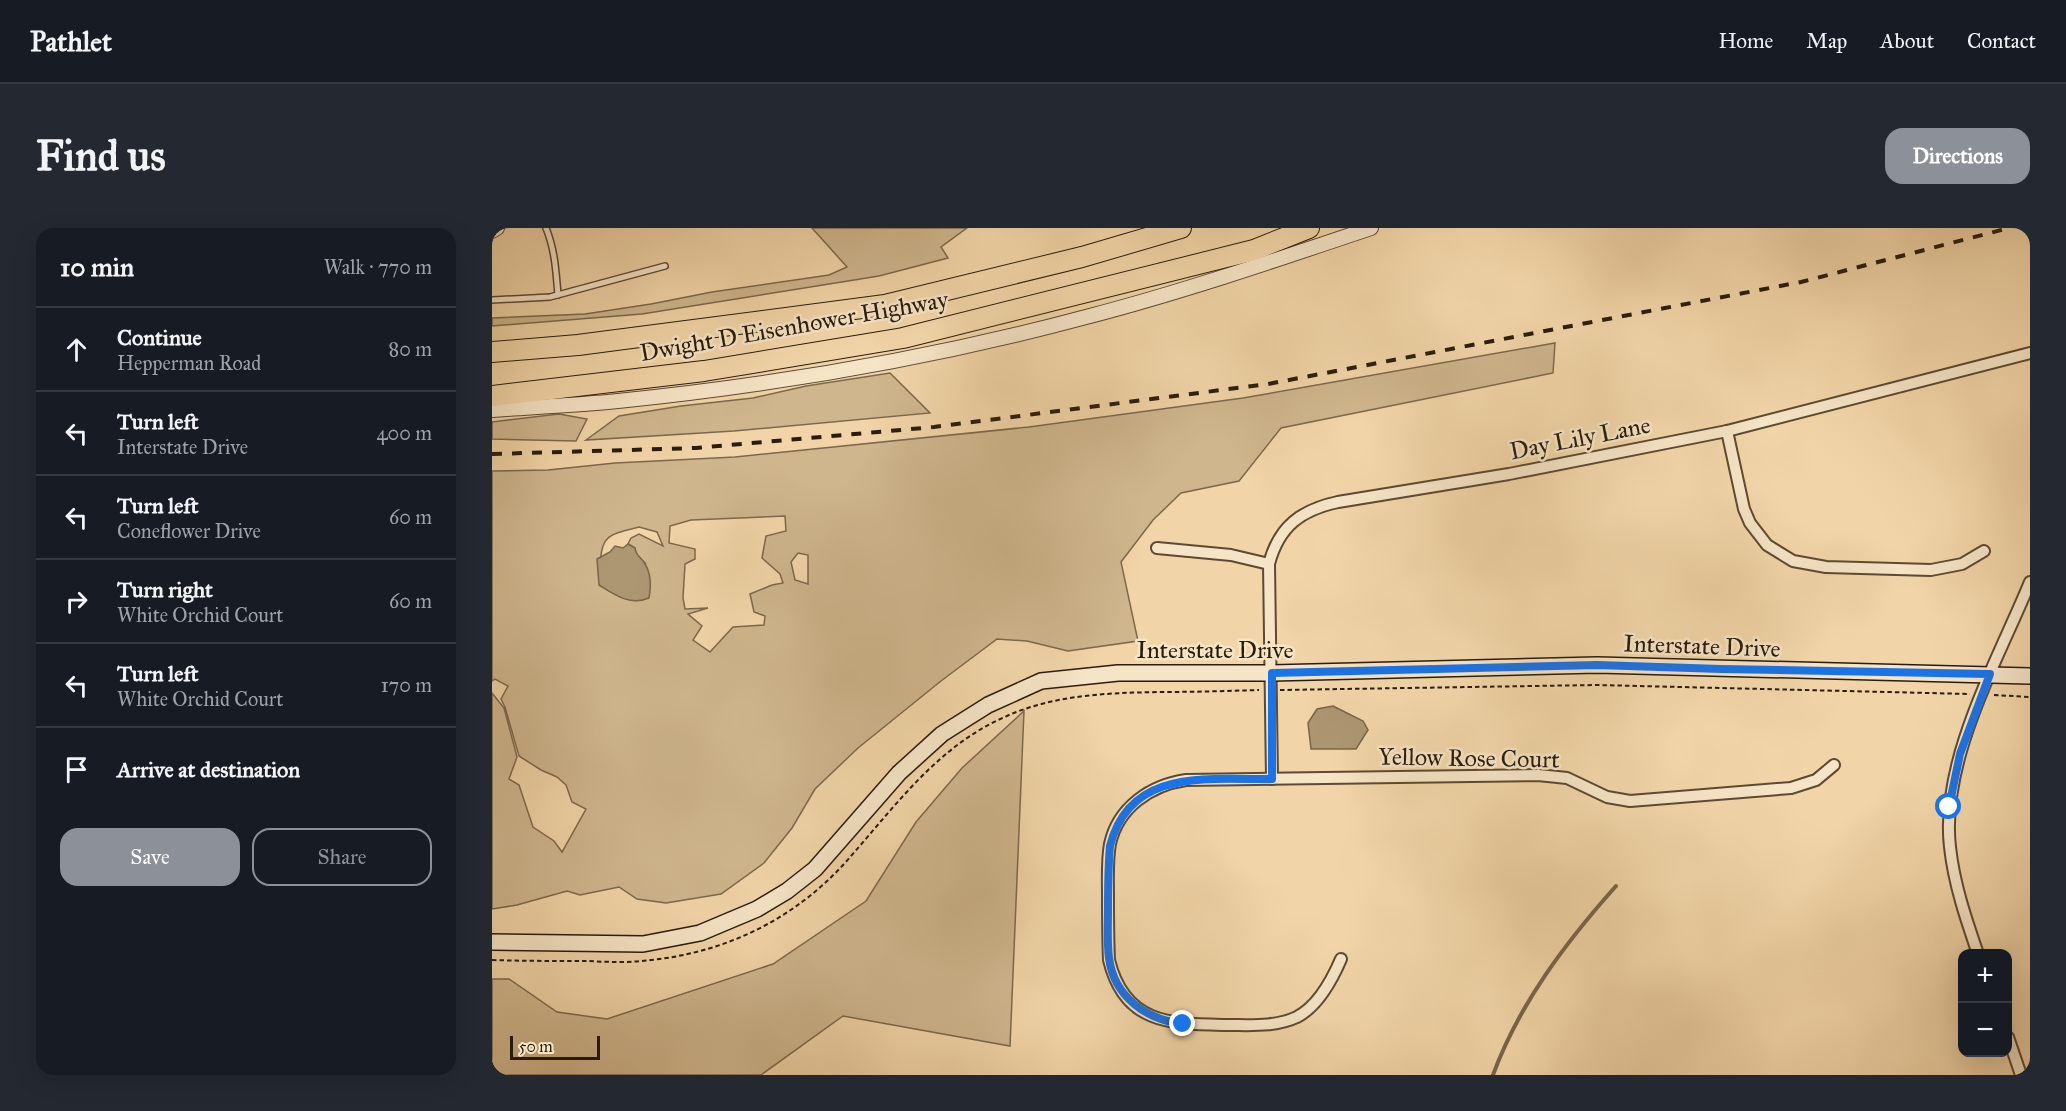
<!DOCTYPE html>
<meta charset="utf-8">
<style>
:root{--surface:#171b24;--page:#242831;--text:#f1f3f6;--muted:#9ea1a6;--line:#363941;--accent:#8c9099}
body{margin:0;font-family:"IM FELL Great Primer",serif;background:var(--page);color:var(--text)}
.controls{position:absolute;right:18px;bottom:18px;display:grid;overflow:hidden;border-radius:12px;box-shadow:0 6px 24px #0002}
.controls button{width:54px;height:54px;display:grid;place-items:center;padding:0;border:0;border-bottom:2px solid var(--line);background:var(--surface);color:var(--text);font:30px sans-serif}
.scale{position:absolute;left:18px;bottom:15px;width:90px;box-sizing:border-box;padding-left:6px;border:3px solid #2a1c09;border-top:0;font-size:16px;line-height:21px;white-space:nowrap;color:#2a1c09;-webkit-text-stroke:4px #f6e4c6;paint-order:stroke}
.stop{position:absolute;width:18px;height:18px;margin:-14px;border:4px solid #1a73e8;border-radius:50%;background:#fff}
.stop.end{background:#1a73e8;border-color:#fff;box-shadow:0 2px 6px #0008}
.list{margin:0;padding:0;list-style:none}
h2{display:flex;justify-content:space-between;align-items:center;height:78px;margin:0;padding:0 24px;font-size:26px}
h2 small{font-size:20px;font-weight:400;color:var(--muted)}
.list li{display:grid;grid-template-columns:39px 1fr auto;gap:18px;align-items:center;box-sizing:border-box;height:84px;padding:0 24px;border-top:2px solid var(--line)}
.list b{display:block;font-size:22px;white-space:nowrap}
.list p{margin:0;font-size:20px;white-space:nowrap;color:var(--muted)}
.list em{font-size:20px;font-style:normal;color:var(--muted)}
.actions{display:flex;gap:12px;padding:18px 24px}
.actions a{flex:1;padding:14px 0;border:2px solid var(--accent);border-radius:18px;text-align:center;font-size:21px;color:var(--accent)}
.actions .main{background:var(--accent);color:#fff}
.icon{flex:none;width:33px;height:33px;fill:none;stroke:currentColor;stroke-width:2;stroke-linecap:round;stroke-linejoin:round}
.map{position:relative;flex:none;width:1538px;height:847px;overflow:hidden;border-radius:18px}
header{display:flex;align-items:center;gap:36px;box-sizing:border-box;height:84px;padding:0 30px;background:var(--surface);border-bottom:2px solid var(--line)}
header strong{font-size:28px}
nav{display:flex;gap:33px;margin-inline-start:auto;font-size:21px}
.intro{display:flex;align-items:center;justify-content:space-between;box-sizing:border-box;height:144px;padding:0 36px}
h1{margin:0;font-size:42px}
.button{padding:15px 27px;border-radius:18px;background:var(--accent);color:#fff;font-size:21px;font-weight:700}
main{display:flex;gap:36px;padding:0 36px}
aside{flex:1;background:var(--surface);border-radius:18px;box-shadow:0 6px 24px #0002}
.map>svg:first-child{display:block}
.green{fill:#cfb68d;stroke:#7c694b;stroke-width:1.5;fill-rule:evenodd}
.water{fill:#ad9672;stroke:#796548;stroke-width:1.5}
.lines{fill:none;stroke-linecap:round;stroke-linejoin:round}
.stream{stroke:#796548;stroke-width:4}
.service-casing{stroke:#5c4a31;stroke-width:8}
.minor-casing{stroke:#5c4a31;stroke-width:14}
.tertiary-casing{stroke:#5c4a31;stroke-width:16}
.secondary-casing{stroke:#2a1c09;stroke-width:18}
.motorway-casing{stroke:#2a1c09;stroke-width:22}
.path{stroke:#2a1c09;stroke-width:2;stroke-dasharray:4.5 3;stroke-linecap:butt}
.service{stroke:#f6e4c6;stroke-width:5}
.minor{stroke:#f6e4c6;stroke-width:10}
.tertiary{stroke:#f6e4c6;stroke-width:14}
.secondary{stroke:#f6e4c6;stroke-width:15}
.motorway{stroke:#f1d5a8;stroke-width:20}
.rail{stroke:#2a1c09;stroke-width:4;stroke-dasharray:10 10;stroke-linecap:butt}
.route{stroke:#1a73e8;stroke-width:8}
.labels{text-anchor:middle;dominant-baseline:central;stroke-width:5;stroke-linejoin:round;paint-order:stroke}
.street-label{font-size:24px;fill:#2a1c09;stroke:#f6e4c6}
</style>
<header>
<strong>Pathlet</strong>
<nav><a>Home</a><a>Map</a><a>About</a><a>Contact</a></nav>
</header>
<div class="intro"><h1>Find us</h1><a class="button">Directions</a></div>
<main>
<aside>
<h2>10 min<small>Walk · 770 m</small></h2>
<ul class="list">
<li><svg class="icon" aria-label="ahead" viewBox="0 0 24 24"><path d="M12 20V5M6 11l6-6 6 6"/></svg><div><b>Continue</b><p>Hepperman Road</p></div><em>80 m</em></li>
<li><svg class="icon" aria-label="left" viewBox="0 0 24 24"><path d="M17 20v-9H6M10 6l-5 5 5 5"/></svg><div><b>Turn left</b><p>Interstate Drive</p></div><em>400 m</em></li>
<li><svg class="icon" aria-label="left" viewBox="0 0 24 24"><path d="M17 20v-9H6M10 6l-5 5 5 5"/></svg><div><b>Turn left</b><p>Coneflower Drive</p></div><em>60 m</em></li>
<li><svg class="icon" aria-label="right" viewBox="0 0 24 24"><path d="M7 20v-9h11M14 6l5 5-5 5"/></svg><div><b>Turn right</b><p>White Orchid Court</p></div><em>60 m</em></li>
<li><svg class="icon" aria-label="left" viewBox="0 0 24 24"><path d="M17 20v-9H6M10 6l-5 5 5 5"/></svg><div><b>Turn left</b><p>White Orchid Court</p></div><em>170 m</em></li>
<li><svg class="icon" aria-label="arrive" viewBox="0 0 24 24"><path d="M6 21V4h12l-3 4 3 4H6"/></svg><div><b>Arrive at destination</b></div></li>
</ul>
<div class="actions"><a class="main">Save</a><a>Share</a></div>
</aside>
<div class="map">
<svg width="1538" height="847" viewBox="0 0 1538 847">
<rect width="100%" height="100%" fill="#f1d5a8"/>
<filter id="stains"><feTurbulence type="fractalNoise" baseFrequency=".00333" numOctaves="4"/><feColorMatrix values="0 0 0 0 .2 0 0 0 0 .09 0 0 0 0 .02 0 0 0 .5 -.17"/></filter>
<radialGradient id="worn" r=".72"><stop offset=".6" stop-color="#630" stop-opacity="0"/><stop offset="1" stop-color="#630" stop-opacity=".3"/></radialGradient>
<g class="green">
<polygon points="320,0 475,0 449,19 456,30 387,48 150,86 0,98 0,90 93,86 159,76 220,64 337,47 355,39"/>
<path d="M1063,115L1061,145L789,200L747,253L689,265L661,292L629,334L646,413L576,423L535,413L505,411L449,453L366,520L323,561L300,600L272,635L229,666L174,675L145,671L127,659L88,667L75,663L25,677L0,681V465L12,480L25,529L17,551L27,557L41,599L62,613L70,624L94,581L80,574L74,557L65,549L49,542L27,528L13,479L9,471L16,458L3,451L0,453V243L56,242L123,235L243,229L537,199L751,170ZM293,288L294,303L274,308L270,330L288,346L291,355L280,357L258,366L262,384L273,388L272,397L241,399L218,424L201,412L210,398L196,386L216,380L193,381L191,370L193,336L203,331V321L177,315L178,298L199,292ZM147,299L165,304L171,318L147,306L139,310L136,316L143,320L144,327L153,335L108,342C109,307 115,307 147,299ZM306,325L316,327V356L303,352L299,334Z"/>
<polygon points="398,145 438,185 242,203 94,212 127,188 189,178 261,170 314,158"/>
<polygon points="67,186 95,191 84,213 0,211 0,194"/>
<polygon points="532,483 518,818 351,788 269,847 0,847 0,751 17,751 65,784 115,791 281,736 374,673 424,594 470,540"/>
</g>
<g class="water">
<path d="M136,316L143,320C144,329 150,329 153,336C160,347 159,359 157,370C138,378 123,367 107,357L105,331L118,324L123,318L131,320Z"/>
<polygon points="841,478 871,493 876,502 864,521 819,521 816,495 825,481"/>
</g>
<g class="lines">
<path class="stream" d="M1001,847C1027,776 1074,714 1124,658"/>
<g class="service-casing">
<g id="service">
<path d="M54,0C63,22 64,44 66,67"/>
<polyline points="0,72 58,69 173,38"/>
</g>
</g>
<g class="minor-casing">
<g id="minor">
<polyline points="1235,203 1252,281 1258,295 1275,317 1301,333 1334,339 1439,342 1470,336 1492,323"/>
<polyline points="665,320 739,327 777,336"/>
<path d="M780,551L777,336C787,298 809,282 846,274L1017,246L1235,203L1538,125"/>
<path d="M1486,726C1474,691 1462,656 1458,619C1448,533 1506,432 1538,354"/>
<path d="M849,731C840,752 826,778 805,789C784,799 759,797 737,797C681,796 633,798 617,732C616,710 616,689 616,667C616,650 615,632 618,616C626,579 659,557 694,552L1046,547L1075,550L1115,569L1138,573L1299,560L1324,552L1342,537"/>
<polyline points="1516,809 1529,847"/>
</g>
</g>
<g class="tertiary-casing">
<g id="tertiary">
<polyline points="0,3 5,0"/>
<path d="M0,182C42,179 84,177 126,173C283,157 441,130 594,89C690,64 784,32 879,0"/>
</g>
</g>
<g class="secondary-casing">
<polyline id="secondary" points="0,714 151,716 208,705 265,681 295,663 323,641 407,545 450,506 496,477 549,453 626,445 780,445 1105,437 1538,448"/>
</g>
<g class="motorway-casing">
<g id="motorway">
<polyline points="0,124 86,117 393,77 590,29 689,0"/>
<polyline points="0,168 212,143 411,110 762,22 817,0"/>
</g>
</g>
<g class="path">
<polyline points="788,462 1105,457 1478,466"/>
<polyline points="1502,467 1538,469"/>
<path d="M0,732C32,733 64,733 95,733C116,734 138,735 159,732C237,724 308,688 359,628C403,578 443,523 504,493C556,467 610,465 668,464C701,464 734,463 767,462"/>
</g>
<use href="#service" class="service"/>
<use href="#minor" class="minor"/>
<use href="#tertiary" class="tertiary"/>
<use href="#secondary" class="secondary"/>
<use href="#motorway" class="motorway"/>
<polyline class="rail" points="0,226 204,220 442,199 776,156 1309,54 1517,0"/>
</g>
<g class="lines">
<path class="route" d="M691,796C655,792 622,769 617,730C615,715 616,699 616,683C616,662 616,640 618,618C638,539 716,552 780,551V445L1105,437L1229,441L1498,446L1468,526L1457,579"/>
</g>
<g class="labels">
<g class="street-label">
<text transform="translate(302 98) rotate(-10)">Dwight D Eisenhower Highway</text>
<text transform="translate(1088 210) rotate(-11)">Day Lily Lane</text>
<text transform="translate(1210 418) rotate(2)">Interstate Drive</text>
<text x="723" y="422">Interstate Drive</text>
<text transform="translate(977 530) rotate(1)">Yellow Rose Court</text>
</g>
</g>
<rect width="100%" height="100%" filter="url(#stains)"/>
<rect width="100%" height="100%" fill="url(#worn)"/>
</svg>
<div class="controls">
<button>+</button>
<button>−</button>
</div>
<div class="scale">50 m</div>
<div class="stop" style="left:1457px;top:579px"></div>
<div class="stop end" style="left:691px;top:796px"></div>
</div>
</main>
